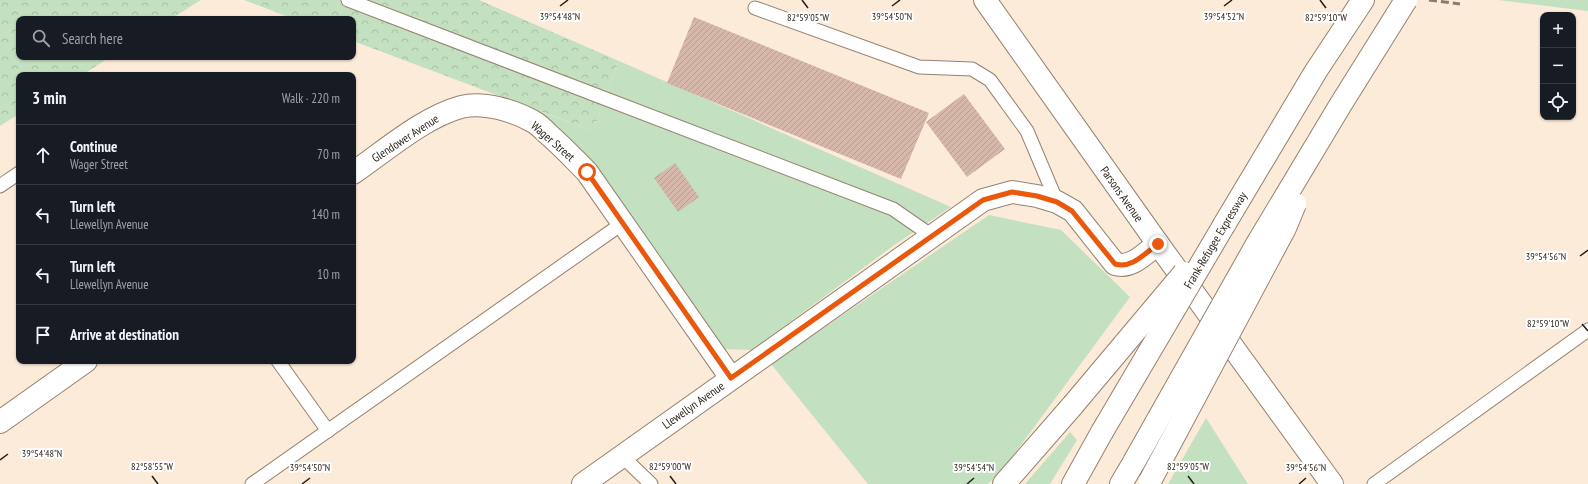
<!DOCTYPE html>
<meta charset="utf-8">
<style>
:root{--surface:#171b24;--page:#20242c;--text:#f1f3f6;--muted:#9ea1a6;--line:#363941}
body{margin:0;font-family:"PT Sans Narrow",sans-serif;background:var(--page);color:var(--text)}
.controls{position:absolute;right:12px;top:12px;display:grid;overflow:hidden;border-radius:8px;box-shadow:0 1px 3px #0004}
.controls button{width:36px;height:36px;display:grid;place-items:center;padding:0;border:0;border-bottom:1px solid var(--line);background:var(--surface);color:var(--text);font:20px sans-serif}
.stop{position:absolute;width:12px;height:12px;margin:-9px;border:3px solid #ea580c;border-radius:50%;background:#fff}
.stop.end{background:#ea580c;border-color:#fff;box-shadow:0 1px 4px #0008}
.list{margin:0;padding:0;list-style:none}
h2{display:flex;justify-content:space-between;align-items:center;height:52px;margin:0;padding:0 16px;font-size:17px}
h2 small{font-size:13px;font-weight:400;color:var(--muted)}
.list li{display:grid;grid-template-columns:26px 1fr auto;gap:12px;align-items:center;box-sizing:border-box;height:60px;padding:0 16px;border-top:1px solid var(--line)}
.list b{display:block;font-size:15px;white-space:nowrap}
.list p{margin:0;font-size:13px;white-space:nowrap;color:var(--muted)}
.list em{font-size:13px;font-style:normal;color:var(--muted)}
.icon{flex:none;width:22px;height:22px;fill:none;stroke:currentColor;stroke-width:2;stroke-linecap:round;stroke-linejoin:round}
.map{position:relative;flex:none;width:1588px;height:484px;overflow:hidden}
.search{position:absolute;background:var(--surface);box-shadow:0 1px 3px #0004;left:16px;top:16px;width:340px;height:44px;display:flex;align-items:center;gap:10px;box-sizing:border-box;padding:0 14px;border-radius:8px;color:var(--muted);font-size:15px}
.panel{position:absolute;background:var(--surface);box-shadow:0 1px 3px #0004;left:16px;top:72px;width:340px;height:292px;border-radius:8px}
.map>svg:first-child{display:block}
.green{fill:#c3e0c1}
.forest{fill:url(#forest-crowns)}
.building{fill:url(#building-hatch)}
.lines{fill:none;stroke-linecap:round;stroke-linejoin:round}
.lane-casing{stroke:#96826e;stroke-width:15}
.street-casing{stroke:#96826e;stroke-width:24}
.secondary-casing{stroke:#96826e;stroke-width:24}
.highway-casing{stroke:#96826e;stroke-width:24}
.lane{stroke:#fff;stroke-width:13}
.street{stroke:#fff;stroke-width:22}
.secondary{stroke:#fff;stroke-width:22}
.highway{stroke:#fff;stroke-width:22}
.rail{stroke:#877b6f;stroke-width:3;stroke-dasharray:8 4;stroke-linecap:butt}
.highway-bridge-casing{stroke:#96826e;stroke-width:24;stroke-linecap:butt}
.highway-bridge{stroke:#fff;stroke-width:22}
.route{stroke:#ea580c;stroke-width:5}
.ticks{fill:none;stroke:#251d15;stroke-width:1.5}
.labels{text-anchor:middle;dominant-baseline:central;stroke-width:4;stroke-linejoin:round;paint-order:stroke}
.street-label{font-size:12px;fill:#251d15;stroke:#fff}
.ticks-label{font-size:10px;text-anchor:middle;fill:#251d15;stroke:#fff;stroke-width:4;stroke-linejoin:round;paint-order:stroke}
</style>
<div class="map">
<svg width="1588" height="484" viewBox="0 0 1588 484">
<defs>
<pattern id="forest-crowns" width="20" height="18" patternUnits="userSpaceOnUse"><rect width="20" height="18" fill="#c3e0c1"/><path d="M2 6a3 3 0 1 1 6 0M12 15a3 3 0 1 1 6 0" fill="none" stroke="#a7c0a5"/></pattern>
<pattern id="building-hatch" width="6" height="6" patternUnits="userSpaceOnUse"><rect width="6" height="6" fill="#d5b8aa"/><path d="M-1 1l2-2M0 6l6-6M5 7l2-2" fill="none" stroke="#b79e91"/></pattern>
</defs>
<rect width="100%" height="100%" fill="#fcebd9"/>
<g class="green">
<polygon points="1498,0 1588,0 1588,11"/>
<polygon points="619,61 951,207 893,246 752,350 723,349 596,166 541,112 593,131"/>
<polygon points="989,215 1061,230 1130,297 1010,460 988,484 868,484 771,364"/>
<polygon points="1206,418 1248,484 1168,484"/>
<polygon points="1070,432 1077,440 1050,484 1025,484"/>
</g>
<g class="forest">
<polygon points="0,0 201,0 171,19 19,19 19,57 110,57 82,75 19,75 19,114 0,126"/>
<polygon points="244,0 479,0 619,61 593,131 353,41 353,19 294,19"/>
</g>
<g class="building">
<polygon points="694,17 929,113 901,179 667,83"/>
<polygon points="964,94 1005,149 967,177 926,122"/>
<polygon points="675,163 699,197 678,212 654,178"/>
</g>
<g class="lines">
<g class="lane-casing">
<g id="lane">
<polyline points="348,0 893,209 932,236"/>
<polyline points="755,8 919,67 972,69 990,80 1027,131 1057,202"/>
<polyline points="0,186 19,173"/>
<polyline points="278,361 328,431"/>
<polyline points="622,456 651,484"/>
<polyline points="252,484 623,223"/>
<polyline points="1374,484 1588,330"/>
</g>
</g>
<g class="street-casing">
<g id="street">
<path d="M353,173C385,151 424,117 461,107C483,101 515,111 534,122C539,125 544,130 548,134C562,146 574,159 587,172L731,378"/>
<polyline points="0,422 86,361"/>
<path d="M583,484L983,200L1012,192L1037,196L1057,202L1073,211L1115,264C1132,269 1145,253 1158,244"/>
</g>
</g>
<g class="secondary-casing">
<polyline id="secondary" points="985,0 1158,244 1332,484"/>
</g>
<g class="highway-casing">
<g id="highway">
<polyline points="1224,225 1316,71 1363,0"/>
<polyline points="1004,484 1073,405"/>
<polyline points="1073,484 1102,432"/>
<polyline points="1121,484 1134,462"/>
</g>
</g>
<use href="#lane" class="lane"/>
<use href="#street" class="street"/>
<use href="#secondary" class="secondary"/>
<use href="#highway" class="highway"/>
<polyline class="rail" points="1429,0 1460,4"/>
<g class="highway-bridge-casing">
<g id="highway-bridge">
<polyline points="1073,405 1184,273"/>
<polyline points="1102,432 1224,225"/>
<polyline points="1134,462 1257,244 1341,104 1406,0"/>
<polyline points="1150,481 1285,228 1295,204"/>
</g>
</g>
<use href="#highway-bridge" class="highway-bridge"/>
</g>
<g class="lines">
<path class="route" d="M587,172L731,378L983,200L1012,192L1037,196L1057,202L1072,211L1115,264C1132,269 1145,253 1158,244"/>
</g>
<path class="ticks" d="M802,0L808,8M1320,0L1326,8M560,6L568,0M892,6L900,0M1224,6L1232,0M1580,256L1588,250M1582,324L1588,331M0,460L8,454M152,476L158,484M670,476L676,484M1188,476L1194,484M302,484L310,478M967,484L974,478M1299,484L1306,478"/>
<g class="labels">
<g class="street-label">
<text transform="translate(405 138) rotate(-33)">Glendower Avenue</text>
<text transform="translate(553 141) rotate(41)">Wager Street</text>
<text transform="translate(1122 194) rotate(55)">Parsons Avenue</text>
<text transform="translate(1215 240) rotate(-59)">Frank-Refugee Expressway</text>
<text transform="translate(693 405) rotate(-35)">Llewellyn Avenue</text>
</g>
</g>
<g class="ticks-label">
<text x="560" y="20">39°54'48"N</text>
<text x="892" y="20">39°54'50"N</text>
<text x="1224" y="20">39°54'52"N</text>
<text x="808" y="21">82°59'05"W</text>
<text x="1326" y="21">82°59'10"W</text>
<text x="1546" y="260">39°54'56"N</text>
<text x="1548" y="327">82°59'10"W</text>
<text x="42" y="457">39°54'48"N</text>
<text x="152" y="470">82°58'55"W</text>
<text x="670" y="470">82°59'00"W</text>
<text x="1188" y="470">82°59'05"W</text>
<text x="310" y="471">39°54'50"N</text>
<text x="974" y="471">39°54'54"N</text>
<text x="1306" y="471">39°54'56"N</text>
</g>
</svg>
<div class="controls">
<button>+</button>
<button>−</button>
<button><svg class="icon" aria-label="locate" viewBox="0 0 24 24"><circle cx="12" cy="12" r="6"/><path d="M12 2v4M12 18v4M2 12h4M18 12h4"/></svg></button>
</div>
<div class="stop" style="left:587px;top:172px"></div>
<div class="stop end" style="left:1158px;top:244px"></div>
<div class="search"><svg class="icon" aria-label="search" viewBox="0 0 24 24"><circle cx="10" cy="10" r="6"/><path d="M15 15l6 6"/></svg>Search here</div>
<section class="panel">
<h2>3 min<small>Walk · 220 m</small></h2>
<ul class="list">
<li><svg class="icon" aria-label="ahead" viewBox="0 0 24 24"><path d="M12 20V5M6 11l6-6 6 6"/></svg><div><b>Continue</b><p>Wager Street</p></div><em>70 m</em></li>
<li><svg class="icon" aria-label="left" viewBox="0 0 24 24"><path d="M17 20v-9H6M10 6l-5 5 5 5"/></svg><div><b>Turn left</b><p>Llewellyn Avenue</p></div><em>140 m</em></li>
<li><svg class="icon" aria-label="left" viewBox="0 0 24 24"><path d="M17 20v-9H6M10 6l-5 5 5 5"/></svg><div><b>Turn left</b><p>Llewellyn Avenue</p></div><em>10 m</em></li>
<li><svg class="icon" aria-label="arrive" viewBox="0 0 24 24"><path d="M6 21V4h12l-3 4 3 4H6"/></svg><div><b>Arrive at destination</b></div></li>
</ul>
</section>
</div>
